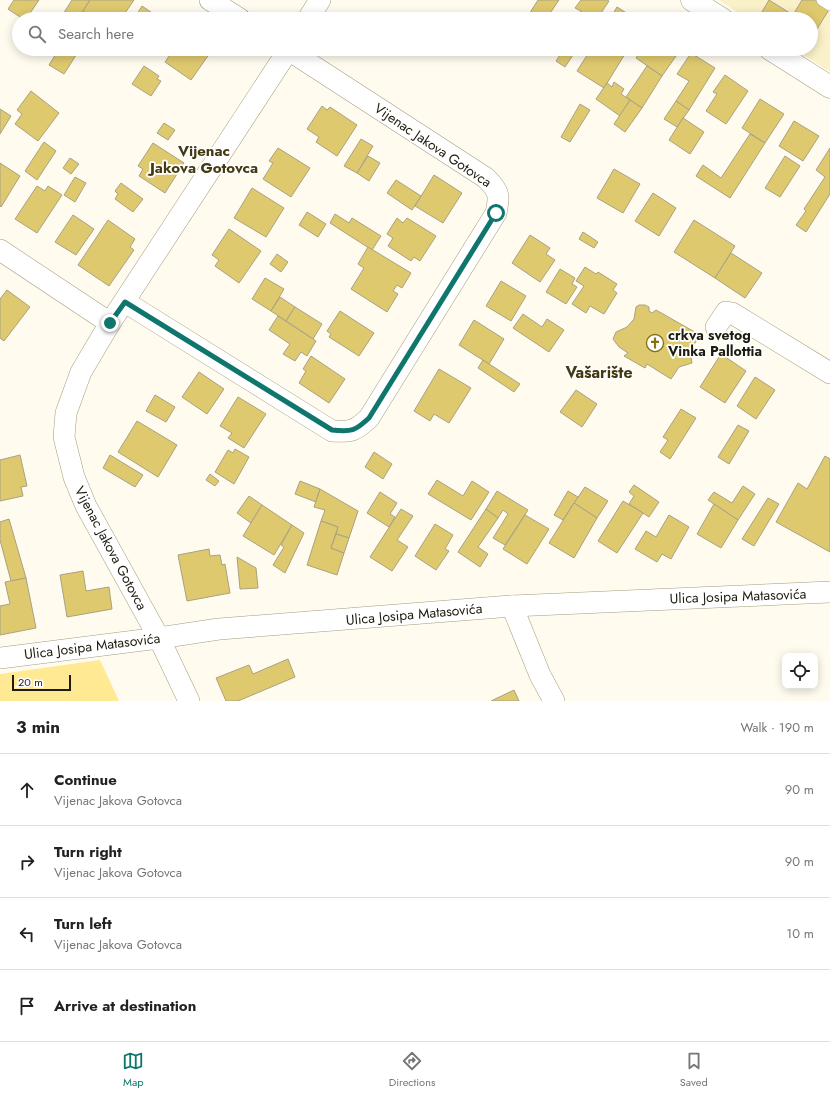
<!DOCTYPE html>
<meta charset="utf-8">
<style>
:root{--surface:#fff;--page:#f2f2f2;--text:#222;--muted:#767676;--line:#e0e0e0;--accent:#0f766e}
body{margin:0;font-family:Jost,sans-serif;background:var(--page);color:var(--text)}
.controls{position:absolute;right:12px;bottom:12px;display:grid;overflow:hidden;border-radius:8px;box-shadow:0 2px 10px #0003}
.controls button{width:36px;height:36px;display:grid;place-items:center;padding:0;border:0;border-bottom:1px solid var(--line);background:var(--surface);color:var(--text);font:20px sans-serif}
.scale{position:absolute;left:12px;bottom:10px;width:59px;box-sizing:border-box;padding-left:4px;border:2px solid #1e1b0f;border-top:0;font-size:11px;line-height:14px;white-space:nowrap;color:#1e1b0f;-webkit-text-stroke:3px #fff;paint-order:stroke}
.stop{position:absolute;width:12px;height:12px;margin:-9px;border:3px solid #0f766e;border-radius:50%;background:#fff}
.stop.end{background:#0f766e;border-color:#fff;box-shadow:0 1px 4px #0008}
.list{margin:0;padding:0;list-style:none}
h2{display:flex;justify-content:space-between;align-items:center;height:52px;margin:0;padding:0 16px;font-size:17px}
h2 small{font-size:13px;font-weight:400;color:var(--muted)}
.list li{display:grid;grid-template-columns:26px 1fr auto;gap:12px;align-items:center;box-sizing:border-box;height:72px;padding:0 16px;border-top:1px solid var(--line)}
.list b{display:block;font-size:15px;white-space:nowrap}
.list p{margin:0;font-size:13px;white-space:nowrap;color:var(--muted)}
.list em{font-size:13px;font-style:normal;color:var(--muted)}
.icon{flex:none;width:22px;height:22px;fill:none;stroke:currentColor;stroke-width:2;stroke-linecap:round;stroke-linejoin:round}
.map{position:relative;flex:none;width:830px;height:701px;overflow:hidden}
.search{position:absolute;background:var(--surface);box-shadow:0 2px 10px #0003;left:12px;right:12px;top:12px;height:44px;display:flex;align-items:center;gap:10px;box-sizing:border-box;padding:0 14px;border-radius:22px;color:var(--muted);font-size:15px}
.sheet{height:340px;background:var(--surface)}
nav{display:flex;justify-content:space-around;align-items:center;box-sizing:border-box;height:56px;border-top:1px solid var(--line);background:var(--surface);font-size:11px;color:var(--muted)}
nav a{display:grid;justify-items:center;gap:2px}
nav .on{color:var(--accent)}
.map>svg:first-child{display:block}
.built{fill:#faf1c8}
.green{fill:#ffe993}
.building{fill:#dfc96f;stroke:#a9a182}
.lines{fill:none;stroke-linecap:round;stroke-linejoin:round}
.lane-casing{stroke:#a59d7e;stroke-width:12}
.street-casing{stroke:#a59d7e;stroke-width:22}
.secondary-casing{stroke:#a59d7e;stroke-width:23}
.lane{stroke:#fff;stroke-width:11}
.street{stroke:#fff;stroke-width:21}
.secondary{stroke:#fff;stroke-width:22}
.route{stroke:#0f766e;stroke-width:5}
.labels{text-anchor:middle;dominant-baseline:central;stroke-width:3.5;stroke-linejoin:round;paint-order:stroke}
.street-label{font-size:14px;fill:#1e1b0f;stroke:#fff}
.poi-label{font-size:14px;font-weight:bold;fill:#1e1b0f;stroke:#fff;text-anchor:start}
.neighbourhood-label{font-size:15px;font-weight:bold;fill:#443a11;stroke:#fff}
.quarter-label{font-size:16px;font-weight:bold;fill:#443a11;stroke:#fff}
</style>
<div class="map">
<svg width="830" height="701" viewBox="0 0 830 701">
<rect width="100%" height="100%" fill="#fffbee"/>
<polygon class="built" points="719,0 830,0 830,72 795,49 811,49 811,19 749,19"/>
<polygon class="green" points="100,660 119,701 0,701 0,674"/>
<g class="building">
<polygon points="14,0 39,0 26,19 23,19 8,9"/>
<polygon points="72,0 90,0 78,19 60,19"/>
<polygon points="90,0 134,0 121,19 94,19 83,11"/>
<polygon points="538,0 559,0 546,19 526,19"/>
<polygon points="581,0 607,0 609,1 597,19 581,19 578,16 581,11 575,8"/>
<polygon points="769,0 793,15 801,19 762,19 759,17"/>
<polygon points="802,0 830,0 830,8 817,29 811,25 811,19 801,19 793,15"/>
<polygon points="142,6 161,19 134,19"/>
<polygon points="617,7 636,19 610,19"/>
<polygon points="811,25 817,29 811,40"/>
<polygon points="59,49 80,49 64,74 49,65"/>
<polygon points="143,49 155,49 151,54"/>
<polygon points="174,49 204,49 210,53 191,80 165,62"/>
<polygon points="545,49 558,49 554,55"/>
<polygon points="564,49 577,49 565,67 556,61"/>
<polygon points="591,49 628,49 604,88 577,71"/>
<polygon points="642,49 681,49 662,76 636,58"/>
<polygon points="691,53 715,68 689,110 676,101 689,81 677,74"/>
<polygon points="144,66 159,76 157,79 161,81 151,96 132,84"/>
<polygon points="647,66 662,76 642,108 626,97"/>
<polygon points="725,75 748,91 726,124 706,111 717,94 713,92"/>
<polygon points="614,82 624,89 621,94 630,100 620,116 596,99 607,83 612,87"/>
<polygon points="31,91 59,113 38,141 15,124 22,114 17,110"/>
<polygon points="760,99 784,114 765,143 742,128"/>
<polygon points="630,100 642,108 625,132 614,124"/>
<polygon points="676,101 689,110 677,127 664,119"/>
<polygon points="580,104 590,110 570,142 561,137"/>
<polygon points="322,106 327,110 330,107 357,125 337,156 316,142 319,137 307,129"/>
<polygon points="0,109 11,116 0,134"/>
<polygon points="683,118 704,132 690,154 669,140"/>
<polygon points="794,121 819,136 803,161 779,146"/>
<polygon points="164,123 175,130 168,140 157,133"/>
<polygon points="750,134 765,143 730,198 696,176 703,165 721,178"/>
<polygon points="361,139 373,146 357,173 344,166"/>
<polygon points="44,142 56,151 37,180 25,171"/>
<polygon points="153,143 184,163 165,193 139,176 143,169 138,166"/>
<polygon points="278,148 310,168 291,197 263,179 273,163 269,161"/>
<polygon points="830,148 830,194 806,232 796,225 806,211 804,209 825,177 816,170"/>
<polygon points="368,156 380,163 369,181 357,173"/>
<polygon points="785,156 800,166 780,197 765,188"/>
<polygon points="70,158 79,164 71,174 63,168"/>
<polygon points="0,163 20,176 1,207 0,206"/>
<polygon points="614,169 640,184 623,213 597,198"/>
<polygon points="434,175 462,193 443,223 415,206"/>
<polygon points="75,177 86,183 75,202 64,195"/>
<polygon points="396,180 421,196 412,210 387,193"/>
<polygon points="121,183 143,199 133,212 115,199 118,194 115,191"/>
<polygon points="37,186 45,191 48,186 62,195 37,233 15,219"/>
<polygon points="252,188 284,208 266,237 234,218"/>
<polygon points="653,193 676,208 659,236 635,221"/>
<polygon points="307,212 326,224 318,237 299,225"/>
<polygon points="335,214 349,223 352,218 381,236 372,250 330,223"/>
<polygon points="73,215 94,229 76,255 55,242"/>
<polygon points="397,218 403,223 407,218 436,236 420,261 414,257 411,261 388,246 393,238 387,234"/>
<polygon points="108,220 135,239 130,247 134,250 109,286 78,265"/>
<polygon points="694,220 735,246 715,278 674,252"/>
<polygon points="229,229 261,251 239,283 215,266 219,260 212,255"/>
<polygon points="583,232 598,242 594,248 579,239"/>
<polygon points="530,235 550,248 546,254 555,260 540,282 512,263"/>
<polygon points="368,247 411,273 402,288 397,285 393,291 398,294 387,312 351,289 364,268 358,264"/>
<polygon points="731,253 762,273 745,298 715,278"/>
<polygon points="277,254 288,262 281,272 270,264"/>
<polygon points="585,267 596,274 598,272 617,284 613,290 617,293 604,314 590,306 586,313 572,304 584,286 576,281"/>
<polygon points="560,269 575,278 572,284 577,287 566,304 546,292"/>
<polygon points="265,278 284,289 271,311 252,299"/>
<polygon points="501,281 526,296 511,321 486,306"/>
<polygon points="7,290 30,307 4,341 0,338 0,299"/>
<polygon points="280,297 295,307 286,321 271,311"/>
<polygon points="639,305 645,305 649,307 649,311 652,313 656,310 700,335 690,351 692,363 679,367 671,379 647,364 645,368 624,356 628,353 619,347 613,339 616,332 627,327 634,319 636,307"/>
<polygon points="295,307 322,324 313,339 286,321"/>
<polygon points="340,311 374,333 359,356 329,337 331,334 327,331"/>
<polygon points="523,314 542,327 547,319 564,330 549,352 513,328"/>
<polygon points="278,316 316,341 307,356 301,352 295,361 283,354 290,344 269,330"/>
<polygon points="474,320 504,339 489,364 459,345"/>
<polygon points="721,354 746,371 725,403 700,387"/>
<polygon points="311,356 345,379 329,403 299,383 306,371 303,369"/>
<polygon points="483,360 520,384 514,392 478,368"/>
<polygon points="439,369 471,388 449,423 434,414 430,421 414,411"/>
<polygon points="199,372 224,389 207,414 182,397"/>
<polygon points="755,377 775,390 756,419 737,406"/>
<polygon points="576,390 597,404 582,427 560,412"/>
<polygon points="155,395 175,407 166,422 146,411"/>
<polygon points="238,397 266,414 244,448 228,438 232,433 220,426"/>
<polygon points="681,409 696,418 670,459 660,452 668,440 663,437"/>
<polygon points="137,421 177,445 158,477 118,452"/>
<polygon points="738,425 749,431 729,464 718,457"/>
<polygon points="235,449 249,457 234,484 215,472 228,450 233,453"/>
<polygon points="374,452 392,464 383,479 365,467"/>
<polygon points="20,455 27,486 21,487 23,496 0,501 0,460"/>
<polygon points="110,455 143,475 135,487 103,468"/>
<polygon points="825,456 830,459 830,552 776,522 798,483 807,489"/>
<polygon points="210,474 219,481 215,486 206,480"/>
<polygon points="437,480 463,496 472,481 489,492 471,520 428,494"/>
<polygon points="300,481 320,489 316,502 295,494"/>
<polygon points="634,485 659,502 649,517 629,504 634,496 629,492"/>
<polygon points="743,486 755,494 738,520 708,500 714,492 732,503"/>
<polygon points="585,487 608,501 597,518 574,503"/>
<polygon points="320,489 358,511 349,538 336,534 338,527 321,521 325,510 314,507"/>
<polygon points="497,491 528,510 505,545 493,538 508,514 503,510 498,518 486,509"/>
<polygon points="568,491 578,497 563,520 554,515"/>
<polygon points="380,492 397,503 390,514 395,517 389,527 367,513"/>
<polygon points="249,496 262,505 251,523 237,513"/>
<polygon points="768,498 779,504 754,546 742,539"/>
<polygon points="623,501 643,513 617,553 598,541"/>
<polygon points="574,503 597,518 574,558 549,543"/>
<polygon points="714,504 738,520 721,548 697,534"/>
<polygon points="262,505 292,525 274,555 243,536"/>
<polygon points="401,509 413,516 397,540 408,547 392,571 370,557"/>
<polygon points="486,509 498,518 478,547 488,554 480,567 458,552"/>
<polygon points="525,515 549,529 527,564 503,549"/>
<polygon points="669,515 689,527 671,559 662,554 657,562 635,549 646,531 656,537"/>
<polygon points="9,519 26,578 11,581 0,540 0,522"/>
<polygon points="321,521 338,527 331,548 344,553 337,575 307,565"/>
<polygon points="435,524 453,535 445,549 449,551 436,570 415,556"/>
<polygon points="292,525 304,533 285,573 273,565 284,547 281,545"/>
<polygon points="336,534 349,538 344,553 331,548"/>
<polygon points="209,549 210,556 220,555 222,565 225,564 230,593 187,601 178,555"/>
<polygon points="237,557 256,568 258,588 240,589"/>
<polygon points="83,571 86,591 109,587 112,609 67,617 60,575"/>
<polygon points="26,578 36,628 0,635 0,606 10,604 5,582"/>
<polygon points="288,659 295,677 238,701 226,701 216,678 249,665 253,674"/>
<polygon points="514,690 519,701 491,701"/>
</g>
<g class="lines">
<g class="lane-casing">
<polyline id="lane" points="822,0 830,5"/>
</g>
<g class="street-casing">
<g id="street">
<polyline points="210,0 240,19"/>
<polyline points="308,19 320,0"/>
<polyline points="0,250 110,323"/>
<path d="M125,302L332,431C352,432 355,431 369,418L496,213C500,195 499,191 486,178L287,49"/>
<polyline points="716,327 726,312 732,313 830,373"/>
<polyline points="512,606 540,675 554,701"/>
<polyline points="0,658 159,638 219,629 512,606 830,592"/>
<polyline points="189,701 159,638 86,506 74,477 64,437 66,413 81,372 110,323 289,49"/>
</g>
</g>
<g class="secondary-casing">
<g id="secondary">
<polyline points="692,0 722,19"/>
<polyline points="770,49 830,87"/>
</g>
</g>
<use href="#lane" class="lane"/>
<use href="#street" class="street"/>
<use href="#secondary" class="secondary"/>
</g>
<g class="lines">
<path class="route" d="M110,323L125,302L332,430C352,432 355,431 369,418L496,213"/>
</g>
<defs>
<g id="church-ring" transform="scale(0.9)"><circle r="9.5" fill="#fff" stroke="#867214" stroke-width="1.5"/><path d="M-1.2-6h2.4v3.5h3.3v2.4h-3.3V6h-2.4V-.1h-3.3v-2.4h3.3Z" fill="#867214"/></g>
</defs>
<g fill-rule="evenodd">
<use href="#church-ring" x="655" y="343"/>
</g>
<g class="labels">
<g class="street-label">
<text transform="translate(433 145) rotate(34)">Vijenac Jakova Gotovca</text>
<text transform="translate(111 548) rotate(62)">Vijenac Jakova Gotovca</text>
<text transform="translate(738 596) rotate(-2)">Ulica Josipa Matasovića</text>
<text transform="translate(414 614) rotate(-5)">Ulica Josipa Matasovića</text>
<text transform="translate(92 646) rotate(-7)">Ulica Josipa Matasovića</text>
</g>
<g class="poi-label">
<text x="668" y="335">crkva svetog<tspan x="668" dy="16">Vinka Pallottia</tspan></text>
</g>
<g class="neighbourhood-label">
<text x="204" y="151">Vijenac<tspan x="204" dy="17">Jakova Gotovca</tspan></text>
</g>
<g class="quarter-label">
<text x="599" y="372">Vašarište</text>
</g>
</g>
</svg>
<div class="controls">
<button><svg class="icon" aria-label="locate" viewBox="0 0 24 24"><circle cx="12" cy="12" r="6"/><path d="M12 2v4M12 18v4M2 12h4M18 12h4"/></svg></button>
</div>
<div class="scale">20 m</div>
<div class="stop" style="left:496px;top:213px"></div>
<div class="stop end" style="left:110px;top:323px"></div>
<div class="search"><svg class="icon" aria-label="search" viewBox="0 0 24 24"><circle cx="10" cy="10" r="6"/><path d="M15 15l6 6"/></svg>Search here</div>
</div>
<section class="sheet">
<h2>3 min<small>Walk · 190 m</small></h2>
<ul class="list">
<li><svg class="icon" aria-label="ahead" viewBox="0 0 24 24"><path d="M12 20V5M6 11l6-6 6 6"/></svg><div><b>Continue</b><p>Vijenac Jakova Gotovca</p></div><em>90 m</em></li>
<li><svg class="icon" aria-label="right" viewBox="0 0 24 24"><path d="M7 20v-9h11M14 6l5 5-5 5"/></svg><div><b>Turn right</b><p>Vijenac Jakova Gotovca</p></div><em>90 m</em></li>
<li><svg class="icon" aria-label="left" viewBox="0 0 24 24"><path d="M17 20v-9H6M10 6l-5 5 5 5"/></svg><div><b>Turn left</b><p>Vijenac Jakova Gotovca</p></div><em>10 m</em></li>
<li><svg class="icon" aria-label="arrive" viewBox="0 0 24 24"><path d="M6 21V4h12l-3 4 3 4H6"/></svg><div><b>Arrive at destination</b></div></li>
</ul>
</section>
<nav>
<a class="on"><svg class="icon" aria-label="map" viewBox="0 0 24 24"><path d="M3 6l6-2 6 2 6-2v14l-6 2-6-2-6 2zM9 4v14M15 6v14"/></svg>Map</a>
<a><svg class="icon" aria-label="directions" viewBox="0 0 24 24"><path d="M12 3l9 9-9 9-9-9zM9 14v-3h6M13 9l2 2-2 2"/></svg>Directions</a>
<a><svg class="icon" aria-label="saved" viewBox="0 0 24 24"><path d="M7 4h10v16l-5-4-5 4z"/></svg>Saved</a>
</nav>
